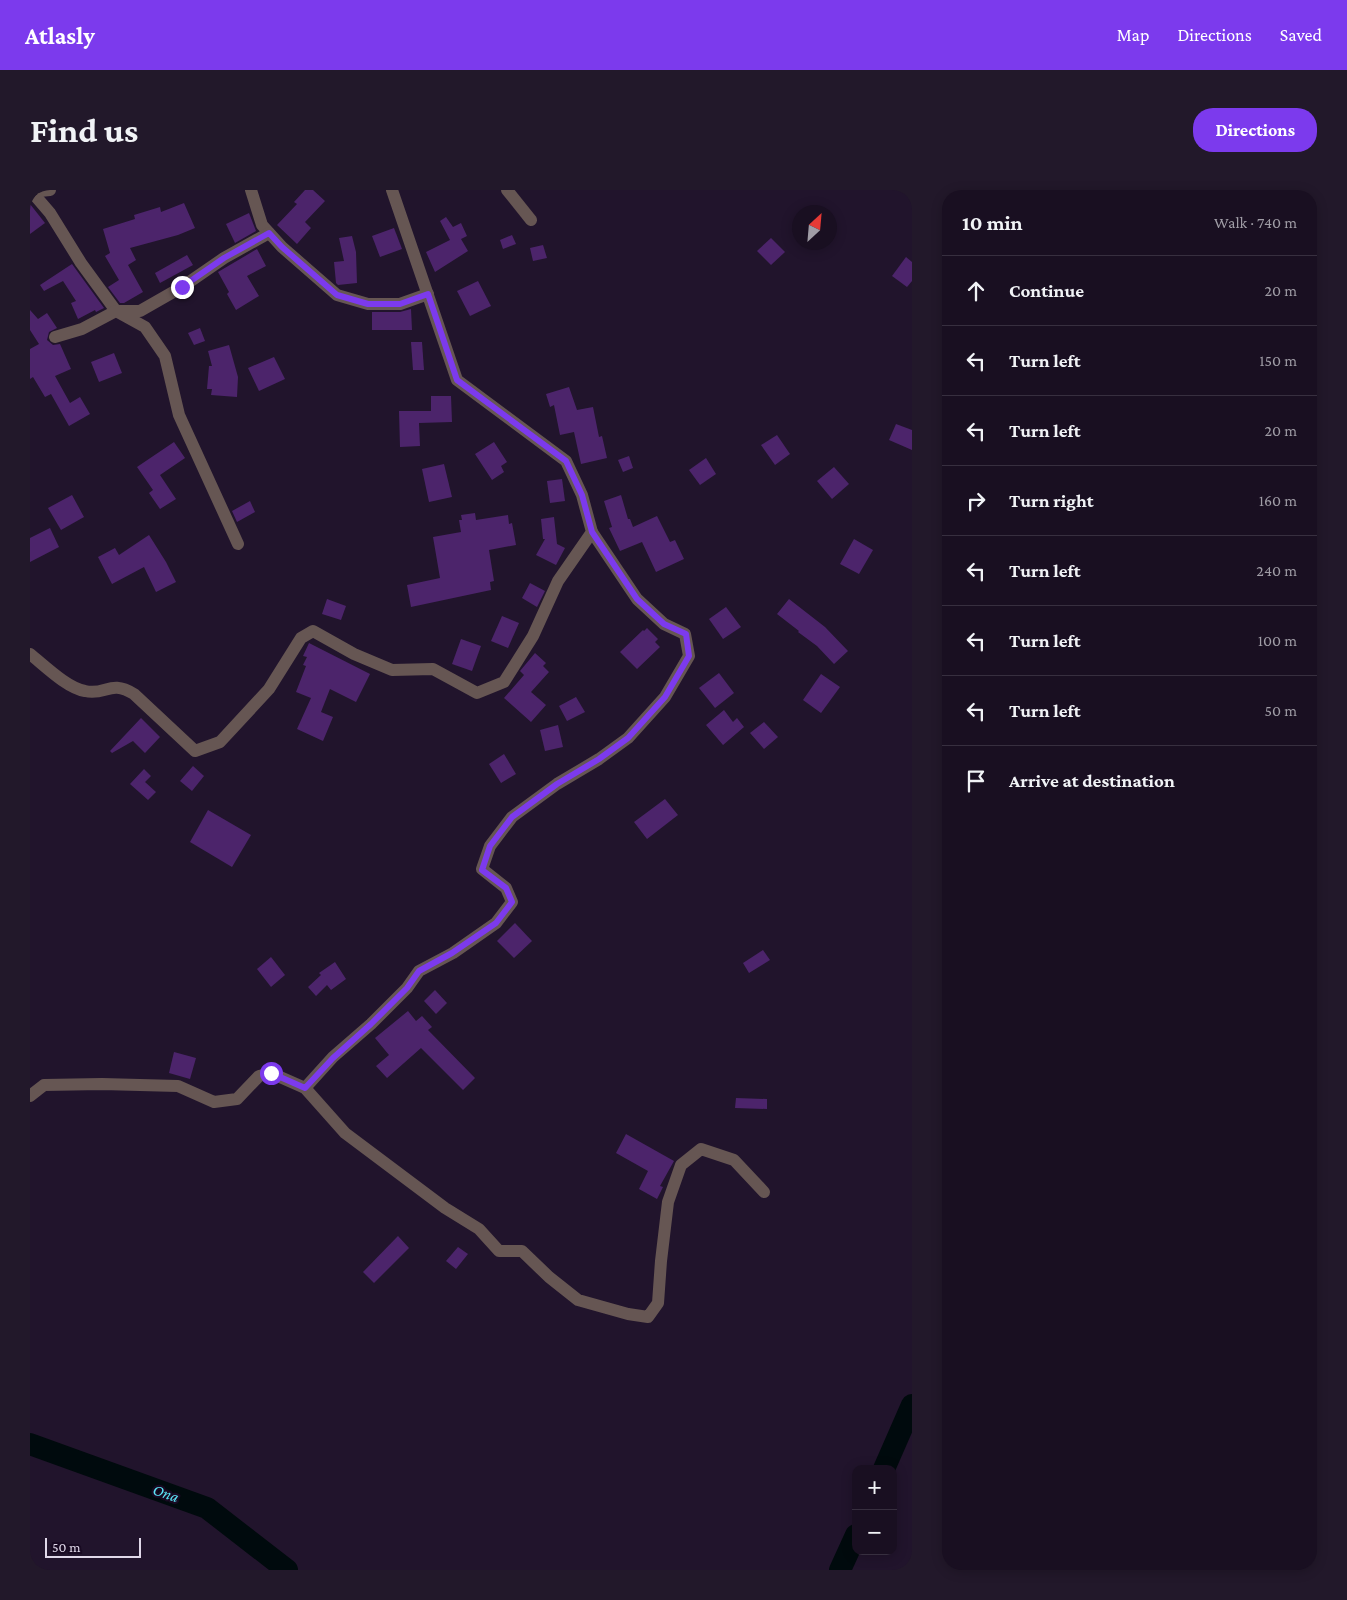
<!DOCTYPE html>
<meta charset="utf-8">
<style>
:root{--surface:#190f21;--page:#22182a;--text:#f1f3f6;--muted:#9f9ca5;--line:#372f3f;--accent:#7c3aed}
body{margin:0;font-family:"Crimson Pro",serif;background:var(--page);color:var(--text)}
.controls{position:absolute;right:15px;bottom:15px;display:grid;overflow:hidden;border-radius:10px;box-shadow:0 2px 12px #0003}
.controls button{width:45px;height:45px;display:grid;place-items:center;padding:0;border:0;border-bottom:1px solid var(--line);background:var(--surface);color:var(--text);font:25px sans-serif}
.compass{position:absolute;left:762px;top:15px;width:45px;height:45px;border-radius:50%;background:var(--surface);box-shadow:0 2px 12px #0003;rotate:26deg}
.scale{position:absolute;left:15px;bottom:12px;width:96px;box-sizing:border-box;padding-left:5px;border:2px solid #e0d8e9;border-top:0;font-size:14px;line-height:18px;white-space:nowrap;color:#e0d8e9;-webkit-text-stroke:4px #180a22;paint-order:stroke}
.stop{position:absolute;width:15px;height:15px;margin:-11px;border:4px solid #7c3aed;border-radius:50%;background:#fff}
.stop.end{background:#7c3aed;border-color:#fff;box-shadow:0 1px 5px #0008}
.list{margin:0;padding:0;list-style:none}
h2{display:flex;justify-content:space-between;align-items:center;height:65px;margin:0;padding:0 20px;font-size:21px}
h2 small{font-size:16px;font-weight:400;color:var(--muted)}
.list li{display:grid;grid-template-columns:32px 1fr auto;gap:15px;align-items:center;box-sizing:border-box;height:70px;padding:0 20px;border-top:1px solid var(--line)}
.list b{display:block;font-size:19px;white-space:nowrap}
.list em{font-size:16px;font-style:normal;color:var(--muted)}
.icon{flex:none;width:28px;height:28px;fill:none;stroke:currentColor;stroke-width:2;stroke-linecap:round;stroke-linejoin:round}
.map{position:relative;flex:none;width:882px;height:1380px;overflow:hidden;border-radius:20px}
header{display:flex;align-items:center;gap:30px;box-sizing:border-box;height:70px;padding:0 25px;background:var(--accent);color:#fff}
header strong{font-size:24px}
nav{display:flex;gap:28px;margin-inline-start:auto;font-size:18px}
.intro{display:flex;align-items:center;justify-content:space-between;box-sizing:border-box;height:120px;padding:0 30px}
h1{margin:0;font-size:35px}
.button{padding:12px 22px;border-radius:20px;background:var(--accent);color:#fff;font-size:18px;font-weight:700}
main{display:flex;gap:30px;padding:0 30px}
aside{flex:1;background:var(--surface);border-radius:20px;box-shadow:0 2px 12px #0003}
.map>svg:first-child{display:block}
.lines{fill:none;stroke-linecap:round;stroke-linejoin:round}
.river{stroke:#000a0d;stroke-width:22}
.building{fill:#4c246b}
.minor{stroke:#665653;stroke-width:12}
.route{stroke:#7c3aed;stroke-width:6}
.labels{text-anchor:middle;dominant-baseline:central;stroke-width:4.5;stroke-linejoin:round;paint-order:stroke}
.water-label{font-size:16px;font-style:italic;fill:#5be4f6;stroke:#180a22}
</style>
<header>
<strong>Atlasly</strong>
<nav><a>Map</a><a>Directions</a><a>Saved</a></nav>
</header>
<div class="intro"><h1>Find us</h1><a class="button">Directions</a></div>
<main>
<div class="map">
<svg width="882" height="1380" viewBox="0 0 882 1380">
<rect width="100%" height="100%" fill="#21142c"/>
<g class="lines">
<g class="river">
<polyline points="0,1254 177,1318 257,1380"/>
<polyline points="854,1279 882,1215"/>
<polyline points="810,1380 826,1345"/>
</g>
</g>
<g class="building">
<polygon points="275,0 283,0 295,11 275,32 281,38 267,54 247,35 267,14 264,12"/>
<polygon points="154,13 165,38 148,45 100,58 106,70 98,75 113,102 94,113 90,113 78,97 89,90 75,66 80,63 73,39 105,29 104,25 130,17 131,22"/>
<polygon points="0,14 15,33 0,44"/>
<polygon points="219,23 226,41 205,53 196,34"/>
<polygon points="416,27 423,37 431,33 437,46 431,49 438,61 405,82 396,62 420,50 410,31"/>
<polygon points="364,38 372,59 350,67 342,46"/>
<polygon points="482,45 486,54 473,59 470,50"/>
<polygon points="322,46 326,62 327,93 308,95 306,93 304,72 314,71 309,48"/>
<polygon points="741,48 755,62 741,75 727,61"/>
<polygon points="513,55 517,68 503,71 500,58"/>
<polygon points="227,59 236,76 217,86 229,106 206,120 197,104 199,102 188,82"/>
<polygon points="157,65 163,75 130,93 125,83"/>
<polygon points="876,67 882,72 882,91 877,97 862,86"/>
<polygon points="42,74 74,118 66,122 65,120 48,129 41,113 46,111 33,91 14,101 10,95"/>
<polygon points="448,91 461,116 440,126 427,101"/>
<polygon points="381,119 382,140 342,140 342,122 370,122"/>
<polygon points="0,120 8,129 17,123 27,138 19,142 17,150 23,155 30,154 41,179 25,186 40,213 50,207 60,224 39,236 21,204 15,207 3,187 0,189 0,159 9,154 0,140"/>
<polygon points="170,138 175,151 164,155 158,143"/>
<polygon points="381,152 392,152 394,180 383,180"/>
<polygon points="199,155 208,187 207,207 181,205 182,199 177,199 179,176 182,176 178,161"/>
<polygon points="84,163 92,183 69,192 61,172"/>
<polygon points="244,167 255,189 229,201 218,178"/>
<polygon points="539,197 547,220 563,217 569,247 572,246 577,268 551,274 544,242 530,245 524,215 520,217 516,204"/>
<polygon points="401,206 421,206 422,232 389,233 390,256 370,257 369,221 401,221"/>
<polygon points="866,234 882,240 882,260 859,250"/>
<polygon points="747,245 760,264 745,275 731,255"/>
<polygon points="144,252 155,268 130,285 146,309 130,319 119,303 123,300 107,277"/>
<polygon points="464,252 477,272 471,276 474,282 462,290 445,264"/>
<polygon points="599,266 603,278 593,282 588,270"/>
<polygon points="676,268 686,284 670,295 659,280"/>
<polygon points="414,274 422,307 399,312 392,279"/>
<polygon points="804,277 819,294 802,309 787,291"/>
<polygon points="532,289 535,311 520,313 517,291"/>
<polygon points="42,305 54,327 31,340 18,318"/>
<polygon points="591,305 598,329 600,329 603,337 627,326 640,352 645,350 654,369 626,382 612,352 590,361 579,338 582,337 574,311"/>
<polygon points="220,311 225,322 207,332 202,321"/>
<polygon points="445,323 446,330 478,325 479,334 482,333 486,355 459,360 464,391 460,392 461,400 381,417 377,395 410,388 403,347 431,342 429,330 432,330 431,325"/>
<polygon points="524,327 527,354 535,358 526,375 506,365 515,349 513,349 511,329"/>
<polygon points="20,338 29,357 0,372 0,348"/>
<polygon points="119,345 136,372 146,392 126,402 114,377 82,394 68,367 85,358 89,365"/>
<polygon points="824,349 843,360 829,384 810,374"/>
<polygon points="500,393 515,401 507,417 492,408"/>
<polygon points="297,409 316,416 311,430 292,424"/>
<polygon points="759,409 795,437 818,461 804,474 787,456 768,442 769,441 747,424"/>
<polygon points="696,417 711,437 693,449 679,429"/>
<polygon points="472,426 489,433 478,458 461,451"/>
<polygon points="617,438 628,449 625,452 630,457 607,479 590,462 613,440 614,441"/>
<polygon points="431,449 451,456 442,481 422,474"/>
<polygon points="279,453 340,484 326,512 300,499 291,522 303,527 293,551 267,539 281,508 266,502 276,476 273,475 277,467 273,466"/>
<polygon points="505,463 516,473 513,476 519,482 501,502 516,515 501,532 474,508 494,485 490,481"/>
<polygon points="689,483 704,503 685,518 669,498"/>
<polygon points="791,484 810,497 791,523 773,510"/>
<polygon points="546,507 555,522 537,531 529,516"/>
<polygon points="694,520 703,532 707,528 714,537 693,555 676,535"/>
<polygon points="111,528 130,547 115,563 103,551 82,563 80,561"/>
<polygon points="734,532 748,547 734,559 720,543"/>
<polygon points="528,535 533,557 515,561 510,540"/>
<polygon points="474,564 486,584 471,593 459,574"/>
<polygon points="163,576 174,586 162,601 150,591"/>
<polygon points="114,579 121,586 115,592 126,602 118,610 100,594"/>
<polygon points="635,609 648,625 617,649 604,632"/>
<polygon points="178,620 221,645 202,677 160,652"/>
<polygon points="485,733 502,751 484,768 467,751"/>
<polygon points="733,760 740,770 719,783 713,773"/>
<polygon points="241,767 255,785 241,797 227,779"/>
<polygon points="305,772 316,789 301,800 297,795 286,806 278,797 291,785 289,783"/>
<polygon points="405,800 417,813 406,824 394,811"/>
<polygon points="378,821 386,831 392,826 402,837 398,840 445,888 433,900 391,858 357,888 346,876 359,865 345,848"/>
<polygon points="144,862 166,868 160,889 139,883"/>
<polygon points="706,908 737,909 737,919 705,918"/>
<polygon points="596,944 644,971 630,996 633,997 627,1009 609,999 618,981 586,963"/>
<polygon points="368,1046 379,1058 344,1093 333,1082"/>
<polygon points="428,1057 438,1064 426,1079 416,1071"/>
</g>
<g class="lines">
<g class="minor">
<polyline points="221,0 232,35 252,57 307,105 338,114 370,114 398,104"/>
<polyline points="477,0 501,30"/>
<polyline points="0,2 20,0"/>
<polyline points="2,2 20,23 51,73 86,121 115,137 135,166 149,225 208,354"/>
<polyline points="25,147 52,139 86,121 110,121 152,97 194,68 239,43"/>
<path d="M0,464C15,476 37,498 55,501C76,506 80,489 104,504L165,561L190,552L239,499L271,448L283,441L324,464L362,480L403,479L447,503L474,492L503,446L528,391L562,342L552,305L536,271L427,190L362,0"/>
<polyline points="275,898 303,867 341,834 377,798 389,781 423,763 466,733 482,712 476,698 452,679 460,656 482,627 527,594 569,569 598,548 635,507 659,466 655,444 634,434 607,409 562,342"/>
<polyline points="0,906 14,895 72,894 148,896 184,912 207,909 229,886 241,883 275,898 315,943 415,1018 449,1039 469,1061 492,1061 519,1087 548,1110 598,1124 618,1127 628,1113 631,1071 638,1012 651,975 671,959 704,970 734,1002"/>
</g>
</g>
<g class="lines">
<polyline class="route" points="152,97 194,68 239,43 252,57 307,105 338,114 370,114 398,104 427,190 536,271 552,305 562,342 607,409 634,434 656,444 659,466 635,507 598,548 569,569 527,594 482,627 460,656 452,680 476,698 482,712 466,733 422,763 389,781 377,798 341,834 303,868 275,898 241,883"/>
</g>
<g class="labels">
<g class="water-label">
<text transform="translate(136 1303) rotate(20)">Ona</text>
</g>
</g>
</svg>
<div class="controls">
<button>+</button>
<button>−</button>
</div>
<svg class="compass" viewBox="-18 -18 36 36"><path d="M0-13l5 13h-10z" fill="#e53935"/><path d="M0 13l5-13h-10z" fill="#9f9ca5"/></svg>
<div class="scale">50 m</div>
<div class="stop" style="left:241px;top:883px"></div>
<div class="stop end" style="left:152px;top:97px"></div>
</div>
<aside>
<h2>10 min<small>Walk · 740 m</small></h2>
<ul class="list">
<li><svg class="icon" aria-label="ahead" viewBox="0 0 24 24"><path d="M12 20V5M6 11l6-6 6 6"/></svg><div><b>Continue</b></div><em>20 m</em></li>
<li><svg class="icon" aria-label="left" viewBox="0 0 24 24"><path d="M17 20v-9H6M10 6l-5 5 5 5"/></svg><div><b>Turn left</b></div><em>150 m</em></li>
<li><svg class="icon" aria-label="left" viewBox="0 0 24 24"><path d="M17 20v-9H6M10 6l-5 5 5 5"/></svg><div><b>Turn left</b></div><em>20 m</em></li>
<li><svg class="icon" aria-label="right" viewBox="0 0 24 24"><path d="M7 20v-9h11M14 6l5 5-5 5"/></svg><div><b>Turn right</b></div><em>160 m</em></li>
<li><svg class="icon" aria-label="left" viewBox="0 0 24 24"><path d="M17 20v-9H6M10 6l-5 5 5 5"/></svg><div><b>Turn left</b></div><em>240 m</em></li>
<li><svg class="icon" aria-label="left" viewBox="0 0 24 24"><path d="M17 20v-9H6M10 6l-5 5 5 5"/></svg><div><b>Turn left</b></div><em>100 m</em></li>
<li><svg class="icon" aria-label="left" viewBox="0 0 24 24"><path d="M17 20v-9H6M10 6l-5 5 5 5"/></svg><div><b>Turn left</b></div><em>50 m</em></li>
<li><svg class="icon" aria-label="arrive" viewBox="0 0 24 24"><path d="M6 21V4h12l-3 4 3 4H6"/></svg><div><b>Arrive at destination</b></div></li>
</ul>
</aside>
</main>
